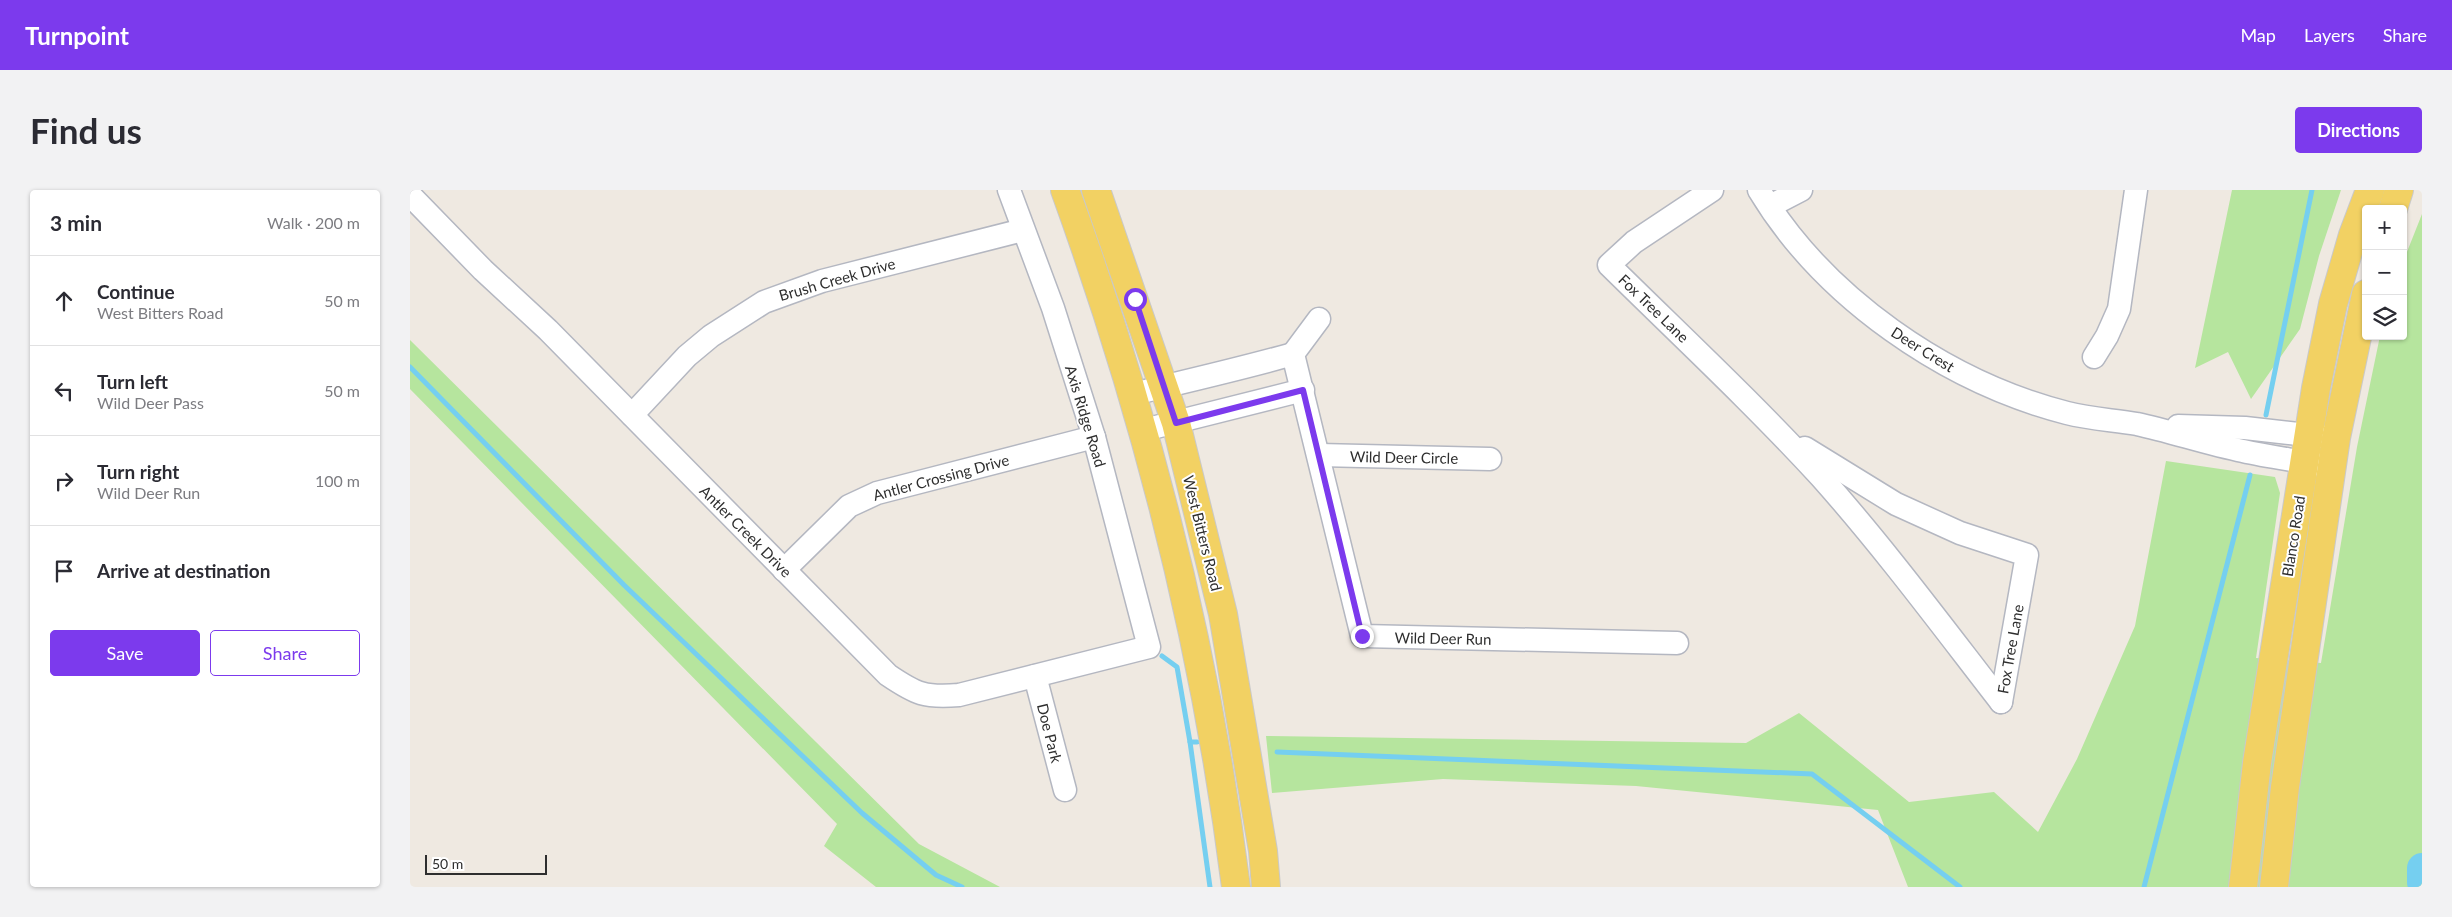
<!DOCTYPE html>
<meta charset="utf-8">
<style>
:root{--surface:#fff;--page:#f2f2f3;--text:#2b2b33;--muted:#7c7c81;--line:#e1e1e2;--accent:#7c3aed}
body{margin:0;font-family:Lato,sans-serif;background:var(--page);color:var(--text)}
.controls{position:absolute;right:15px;top:15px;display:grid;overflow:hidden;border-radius:5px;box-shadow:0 1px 4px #0004}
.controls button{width:45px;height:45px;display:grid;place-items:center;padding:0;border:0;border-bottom:1px solid var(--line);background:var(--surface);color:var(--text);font:25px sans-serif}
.scale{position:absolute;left:15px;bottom:12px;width:122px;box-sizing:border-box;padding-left:5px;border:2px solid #2e2e2e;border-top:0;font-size:14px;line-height:18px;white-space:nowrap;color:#2e2e2e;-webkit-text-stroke:4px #fff;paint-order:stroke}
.stop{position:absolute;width:15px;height:15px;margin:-11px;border:4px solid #7c3aed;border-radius:50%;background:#fff}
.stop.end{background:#7c3aed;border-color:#fff;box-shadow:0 1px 5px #0008}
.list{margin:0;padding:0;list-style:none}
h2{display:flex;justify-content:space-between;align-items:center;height:65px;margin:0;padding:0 20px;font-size:21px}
h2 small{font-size:16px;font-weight:400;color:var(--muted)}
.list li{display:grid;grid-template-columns:32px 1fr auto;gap:15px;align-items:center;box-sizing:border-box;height:90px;padding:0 20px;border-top:1px solid var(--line)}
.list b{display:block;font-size:19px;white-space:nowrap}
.list p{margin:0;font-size:16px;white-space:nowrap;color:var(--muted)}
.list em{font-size:16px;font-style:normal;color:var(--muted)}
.actions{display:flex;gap:10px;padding:15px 20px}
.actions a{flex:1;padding:11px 0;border:1px solid var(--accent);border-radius:5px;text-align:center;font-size:18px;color:var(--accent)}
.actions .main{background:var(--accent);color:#fff}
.icon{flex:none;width:28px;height:28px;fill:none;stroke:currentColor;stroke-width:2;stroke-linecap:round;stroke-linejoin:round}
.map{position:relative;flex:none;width:2012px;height:697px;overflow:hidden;border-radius:5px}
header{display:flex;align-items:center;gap:30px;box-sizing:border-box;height:70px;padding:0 25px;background:var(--accent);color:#fff}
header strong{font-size:24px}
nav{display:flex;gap:28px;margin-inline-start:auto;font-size:18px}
.intro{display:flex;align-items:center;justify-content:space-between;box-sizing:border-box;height:120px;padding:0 30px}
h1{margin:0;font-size:35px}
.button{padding:12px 22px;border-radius:5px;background:var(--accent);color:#fff;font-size:18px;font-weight:700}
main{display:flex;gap:30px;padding:0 30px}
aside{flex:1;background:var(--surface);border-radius:5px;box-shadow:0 1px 4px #0004}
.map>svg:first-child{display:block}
.green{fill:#b6e59e}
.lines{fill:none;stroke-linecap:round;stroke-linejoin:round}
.stream{stroke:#75cff0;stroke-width:5}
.river{stroke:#75cff0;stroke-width:30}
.minor-casing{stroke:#b4b7c1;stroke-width:25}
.major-casing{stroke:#c9c9c9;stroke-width:30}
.minor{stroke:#fff;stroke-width:22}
.major{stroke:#f2d163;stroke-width:28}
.route{stroke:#7c3aed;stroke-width:6}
.labels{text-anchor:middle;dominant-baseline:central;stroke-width:4;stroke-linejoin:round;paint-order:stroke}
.street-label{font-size:15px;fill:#2e2e2e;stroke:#fff}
</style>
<header>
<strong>Turnpoint</strong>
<nav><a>Map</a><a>Layers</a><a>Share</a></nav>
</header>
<div class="intro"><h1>Find us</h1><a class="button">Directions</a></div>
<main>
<aside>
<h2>3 min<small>Walk · 200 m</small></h2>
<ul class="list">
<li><svg class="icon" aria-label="ahead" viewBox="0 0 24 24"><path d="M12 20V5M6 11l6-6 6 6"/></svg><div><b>Continue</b><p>West Bitters Road</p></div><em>50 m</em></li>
<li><svg class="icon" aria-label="left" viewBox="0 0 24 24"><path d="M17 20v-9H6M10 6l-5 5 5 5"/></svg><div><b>Turn left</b><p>Wild Deer Pass</p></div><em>50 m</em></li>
<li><svg class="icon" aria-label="right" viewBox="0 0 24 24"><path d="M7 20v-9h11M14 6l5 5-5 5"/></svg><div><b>Turn right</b><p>Wild Deer Run</p></div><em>100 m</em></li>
<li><svg class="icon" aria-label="arrive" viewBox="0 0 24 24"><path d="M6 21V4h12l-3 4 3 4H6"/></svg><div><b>Arrive at destination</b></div></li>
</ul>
<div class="actions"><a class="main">Save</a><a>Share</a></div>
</aside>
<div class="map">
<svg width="2012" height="697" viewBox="0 0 2012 697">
<rect width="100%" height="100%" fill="#efe9e1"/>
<g class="green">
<polygon points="1822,0 1931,0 1909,66 1890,139 1841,209 1818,162 1785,178"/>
<polygon points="2012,24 2012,697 1498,697 1468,620 1226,596 1033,589 862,603 856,546 1336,553 1389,523 1499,612 1584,602 1628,642 1667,569 1725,436 1756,271 1865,287 1870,303 1846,468 1911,473 1947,257 1970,146 1993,146 1993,72"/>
<polygon points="0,150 509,654 590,697 466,697 414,656 427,634 0,199"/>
</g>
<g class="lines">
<g class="stream">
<polyline points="0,177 214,395 452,623 526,685 552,697"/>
<polyline points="1856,225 1902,0"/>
<polyline points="752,466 767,477 780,552"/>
<polyline points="787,552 780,552 800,697"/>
<polyline points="867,562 1402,584 1550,697"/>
<polyline points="1734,697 1840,285"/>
</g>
<polyline class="river" points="2012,678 2012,692"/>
<g class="minor-casing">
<g id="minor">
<path d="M1302,0L1224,52L1199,75C1270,145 1343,213 1411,287C1475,359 1532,436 1591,512"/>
<path d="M1349,0C1414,108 1536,192 1657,223C1680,229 1704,230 1727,234C1763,242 1798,254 1833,261C1859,267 1886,270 1911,275"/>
<path d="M0,5L73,80L138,140L478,485C506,504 515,508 549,505L739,457L684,247L643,118L599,0"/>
<polyline points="1360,16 1391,0"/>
<polyline points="909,129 883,164 952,446 1267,453"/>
<polyline points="1684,167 1697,146 1709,119 1726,0"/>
<path d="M723,204C777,191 830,179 883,164"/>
<polyline points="222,225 277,166 301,146 354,112 412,91 613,40"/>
<polyline points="1768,236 1835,238 1915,247"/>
<polyline points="734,240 893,200"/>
<polyline points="1395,258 1486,314 1550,343 1617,365 1591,512"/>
<polyline points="909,265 1080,269"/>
<polyline points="374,380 439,316 467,303 684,247"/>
<polyline points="625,486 655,600"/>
</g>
</g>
<g class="major-casing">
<g id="major">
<path d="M655,0C737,226 796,458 826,697"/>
<polyline points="686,0 766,233 813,424 853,661 856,697"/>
<polyline points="1983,19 1989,0"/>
<polyline points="1833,697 1847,573 1906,198 1923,114 1943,45 1960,0"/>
<polyline points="1864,697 1875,597 1926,248 1956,104"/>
</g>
</g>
<use href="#minor" class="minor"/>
<use href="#major" class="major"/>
</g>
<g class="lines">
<polyline class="route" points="725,109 766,233 893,200 952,446"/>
</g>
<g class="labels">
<g class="street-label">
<text transform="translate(427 89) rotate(-16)">Brush Creek Drive</text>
<text transform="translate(1244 118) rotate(44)">Fox Tree Lane</text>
<text transform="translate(1513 159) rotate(32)">Deer Crest</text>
<text transform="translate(676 226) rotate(73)">Axis Ridge Road</text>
<text transform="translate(994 267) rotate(1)">Wild Deer Circle</text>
<text transform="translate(531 287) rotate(-15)">Antler Crossing Drive</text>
<text transform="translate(336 341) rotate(45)">Antler Creek Drive</text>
<text transform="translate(793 343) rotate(76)">West Bitters Road</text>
<text transform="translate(1883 346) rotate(-81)">Blanco Road</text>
<text transform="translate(1033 448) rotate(1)">Wild Deer Run</text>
<text transform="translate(1600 459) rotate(-80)">Fox Tree Lane</text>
<text transform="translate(640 543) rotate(76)">Doe Park</text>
</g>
</g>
</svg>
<div class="controls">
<button>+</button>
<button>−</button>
<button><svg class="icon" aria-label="layers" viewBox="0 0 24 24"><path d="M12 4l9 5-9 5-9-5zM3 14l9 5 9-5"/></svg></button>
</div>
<div class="scale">50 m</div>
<div class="stop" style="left:725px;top:109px"></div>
<div class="stop end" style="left:952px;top:446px"></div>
</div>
</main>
